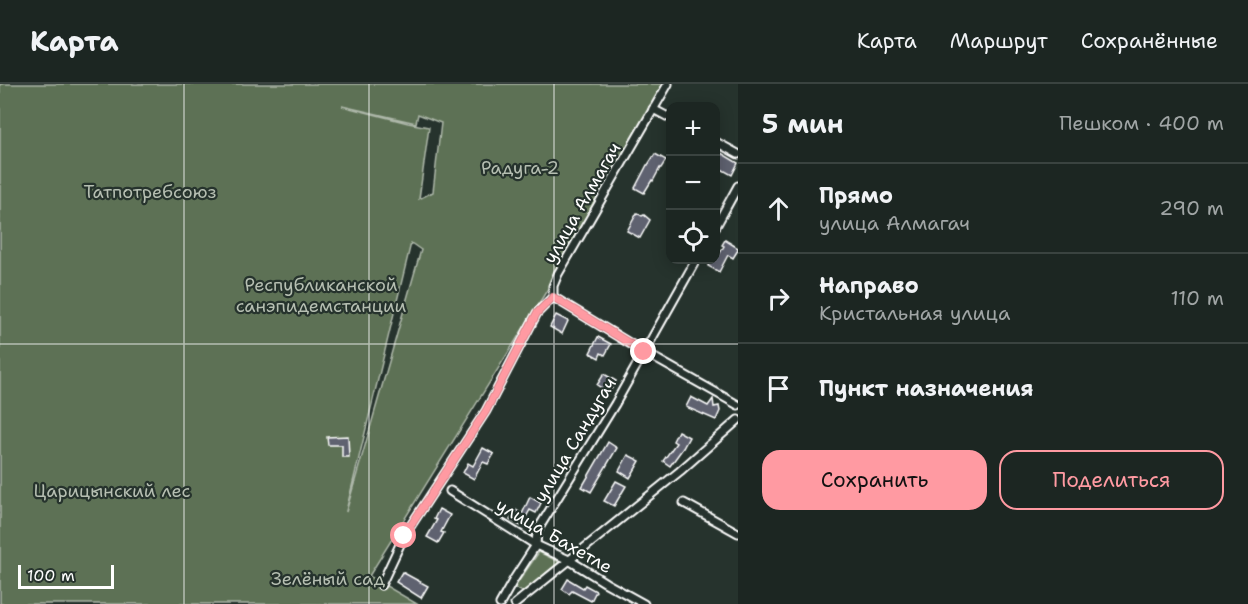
<!DOCTYPE html>
<html lang="ru">
<meta charset="utf-8">
<style>
:root{--surface:#1c2622;--page:#252e2a;--text:#f1f3f6;--muted:#a0a5a5;--line:#3a4340;--accent:#ff9aa2}
body{margin:0;font-family:"Shantell Sans",sans-serif;background:var(--page);color:var(--text)}
.controls{position:absolute;right:18px;top:18px;display:grid;overflow:hidden;border-radius:12px;box-shadow:0 3px 15px #0003}
.controls button{width:54px;height:54px;display:grid;place-items:center;padding:0;border:0;border-bottom:2px solid var(--line);background:var(--surface);color:var(--text);font:30px sans-serif}
.scale{position:absolute;left:18px;bottom:15px;width:96px;box-sizing:border-box;padding-left:6px;border:3px solid #fff;border-top:0;font-size:16px;line-height:21px;white-space:nowrap;color:#fff;-webkit-text-stroke:4px #26332d;paint-order:stroke}
.stop{position:absolute;width:18px;height:18px;margin:-14px;border:4px solid #ff9aa2;border-radius:50%;background:#fff}
.stop.end{background:#ff9aa2;border-color:#fff;box-shadow:0 2px 6px #0008}
.list{margin:0;padding:0;list-style:none}
h2{display:flex;justify-content:space-between;align-items:center;height:78px;margin:0;padding:0 24px;font-size:26px}
h2 small{font-size:20px;font-weight:400;color:var(--muted)}
.list li{display:grid;grid-template-columns:39px 1fr auto;gap:18px;align-items:center;box-sizing:border-box;height:90px;padding:0 24px;border-top:2px solid var(--line)}
.list b{display:block;font-size:22px;white-space:nowrap}
.list p{margin:0;font-size:20px;white-space:nowrap;color:var(--muted)}
.list em{font-size:20px;font-style:normal;color:var(--muted)}
.actions{display:flex;gap:12px;padding:18px 24px}
.actions a{flex:1;padding:14px 0;border:2px solid var(--accent);border-radius:18px;text-align:center;font-size:21px;color:var(--accent)}
.actions .main{background:var(--accent);color:#111}
.icon{flex:none;width:33px;height:33px;fill:none;stroke:currentColor;stroke-width:2;stroke-linecap:round;stroke-linejoin:round}
.map{position:relative;flex:none;width:738px;height:520px;overflow:hidden}
header{display:flex;align-items:center;gap:36px;box-sizing:border-box;height:84px;padding:0 30px;background:var(--surface);border-bottom:2px solid var(--line)}
header strong{font-size:28px}
nav{display:flex;gap:33px;margin-inline-start:auto;font-size:21px}
main{display:flex}
aside{flex:1;background:var(--surface)}
.map>svg:first-child{display:block}
.green{fill:#5d7154;stroke:#aeb8aa;stroke-width:1.5;fill-rule:evenodd}
.building{fill:#5f6270;stroke:#fff;stroke-width:1.5}
.lines{fill:none;stroke-linecap:round;stroke-linejoin:round}
.street-casing{stroke:#fff;stroke-width:11}
.street{stroke:#26332d;stroke-width:7}
.route{stroke:#ff9aa2;stroke-width:8}
.grid{fill:none;stroke:#fff;stroke-width:1.5;stroke-opacity:0.55}
.labels{text-anchor:middle;dominant-baseline:central;stroke-width:4.5;stroke-linejoin:round;paint-order:stroke}
.park-label{font-size:18px;fill:#b6bfb2;stroke:#26332d}
.street-label{font-size:18px;fill:#fff;stroke:#26332d}
</style>
<header>
<strong>Карта</strong>
<nav><a>Карта</a><a>Маршрут</a><a>Сохранённые</a></nav>
</header>
<main>
<div class="map">
<svg width="738" height="520" viewBox="0 0 738 520">
<rect width="100%" height="100%" fill="#26332d"/>
<filter id="ink" filterUnits="userSpaceOnUse"><feTurbulence type="fractalNoise" baseFrequency=".0167" numOctaves="2"/><feDisplacementMap in="SourceGraphic" scale="12" xChannelSelector="R" yChannelSelector="G"/><feConvolveMatrix kernelMatrix="1 2 1 2 8 2 1 2 1" color-interpolation-filters="sRGB"/></filter>
<g filter="url(#ink)">
<g class="green">
<path d="M0,0H665L549,203L369,492L417,520H0ZM342,22L416,39L418,30L441,39L433,108L419,115L429,43L408,39ZM411,159L421,166L346,428V427Z"/>
<polygon points="539,468 559,478 523,508 514,504"/>
</g>
<g class="building">
<polygon points="716,66 738,79 732,91 716,82"/>
<polygon points="655,70 666,76 661,84 660,84 653,97 652,96 644,109 635,104 647,81 648,81"/>
<polygon points="637,129 642,132 644,131 650,136 640,154 627,147"/>
<polygon points="725,156 738,164 738,166 733,174 728,171 719,188 708,182 711,176 716,176 724,162 722,161"/>
<polygon points="556,231 568,237 562,250 550,243"/>
<polygon points="598,253 611,260 605,271 601,269 599,274 590,269"/>
<polygon points="604,290 616,297 609,309 597,301"/>
<polygon points="691,313 708,322 713,315 714,323 719,322 720,327 716,336 686,323"/>
<polygon points="678,347 689,353 683,364 670,382 663,377 676,359 673,357"/>
<polygon points="348,352 349,373 342,373 342,361 328,361 327,353"/>
<polygon points="608,358 617,364 591,408 582,403"/>
<polygon points="483,364 494,370 488,380 483,378 474,395 463,389 468,379 473,382"/>
<polygon points="628,371 640,377 630,394 619,387"/>
<polygon points="616,397 626,402 614,422 604,417"/>
<polygon points="530,413 541,419 536,429 530,426 521,442 510,436 516,426 522,430"/>
<polygon points="439,425 450,431 441,448 444,449 438,459 427,453 437,436 434,435"/>
<polygon points="402,488 428,502 421,514 396,498"/>
<polygon points="568,495 583,504 585,501 596,507 591,517 572,507 569,510 562,505"/>
</g>
<g class="lines">
<g class="street-casing">
<g id="street">
<polyline points="653,25 670,34"/>
<polyline points="716,58 738,70"/>
<polyline points="716,142 738,102"/>
<polyline points="553,213 644,268 738,321"/>
<polyline points="450,407 536,461 569,476 606,499 644,520"/>
<polyline points="684,419 738,449"/>
<polyline points="381,501 404,452 486,327 537,229 553,213 553,202 558,190 668,0"/>
<polyline points="500,520 514,495 536,461 537,447 615,320 696,176"/>
<polyline points="515,520 680,387 738,336"/>
</g>
</g>
<use href="#street" class="street"/>
</g>
</g>
<g class="lines" filter="url(#ink)">
<polyline class="route" points="404,452 486,327 537,229 553,213 644,268"/>
</g>
<path class="grid" d="M184,0V520M369,0V520M554,0V520M0,260H738"/>
<g class="labels">
<g class="park-label">
<text x="520" y="84">Радуга-2</text>
<text x="150" y="108">Татпотребсоюз</text>
<text x="321" y="201">Республиканской<tspan x="321" dy="21">санэпидемстанции</tspan></text>
<text x="112" y="407">Царицынский лес</text>
<text x="328" y="495">Зелёный сад</text>
</g>
<g class="street-label">
<text transform="translate(582 119) rotate(-60)">улица Алмагач</text>
<text transform="translate(575 356) rotate(-59)">улица Сандугач</text>
<text transform="translate(554 452) rotate(30)">улица Бахетле</text>
</g>
</g>
</svg>
<div class="controls">
<button>+</button>
<button>−</button>
<button><svg class="icon" aria-label="locate" viewBox="0 0 24 24"><circle cx="12" cy="12" r="6"/><path d="M12 2v4M12 18v4M2 12h4M18 12h4"/></svg></button>
</div>
<div class="scale">100 m</div>
<div class="stop" style="left:404px;top:452px"></div>
<div class="stop end" style="left:644px;top:268px"></div>
</div>
<aside>
<h2>5 мин<small>Пешком · 400 m</small></h2>
<ul class="list">
<li><svg class="icon" aria-label="ahead" viewBox="0 0 24 24"><path d="M12 20V5M6 11l6-6 6 6"/></svg><div><b>Прямо</b><p>улица Алмагач</p></div><em>290 m</em></li>
<li><svg class="icon" aria-label="right" viewBox="0 0 24 24"><path d="M7 20v-9h11M14 6l5 5-5 5"/></svg><div><b>Направо</b><p>Кристальная улица</p></div><em>110 m</em></li>
<li><svg class="icon" aria-label="arrive" viewBox="0 0 24 24"><path d="M6 21V4h12l-3 4 3 4H6"/></svg><div><b>Пункт назначения</b></div></li>
</ul>
<div class="actions"><a class="main">Сохранить</a><a>Поделиться</a></div>
</aside>
</main>
